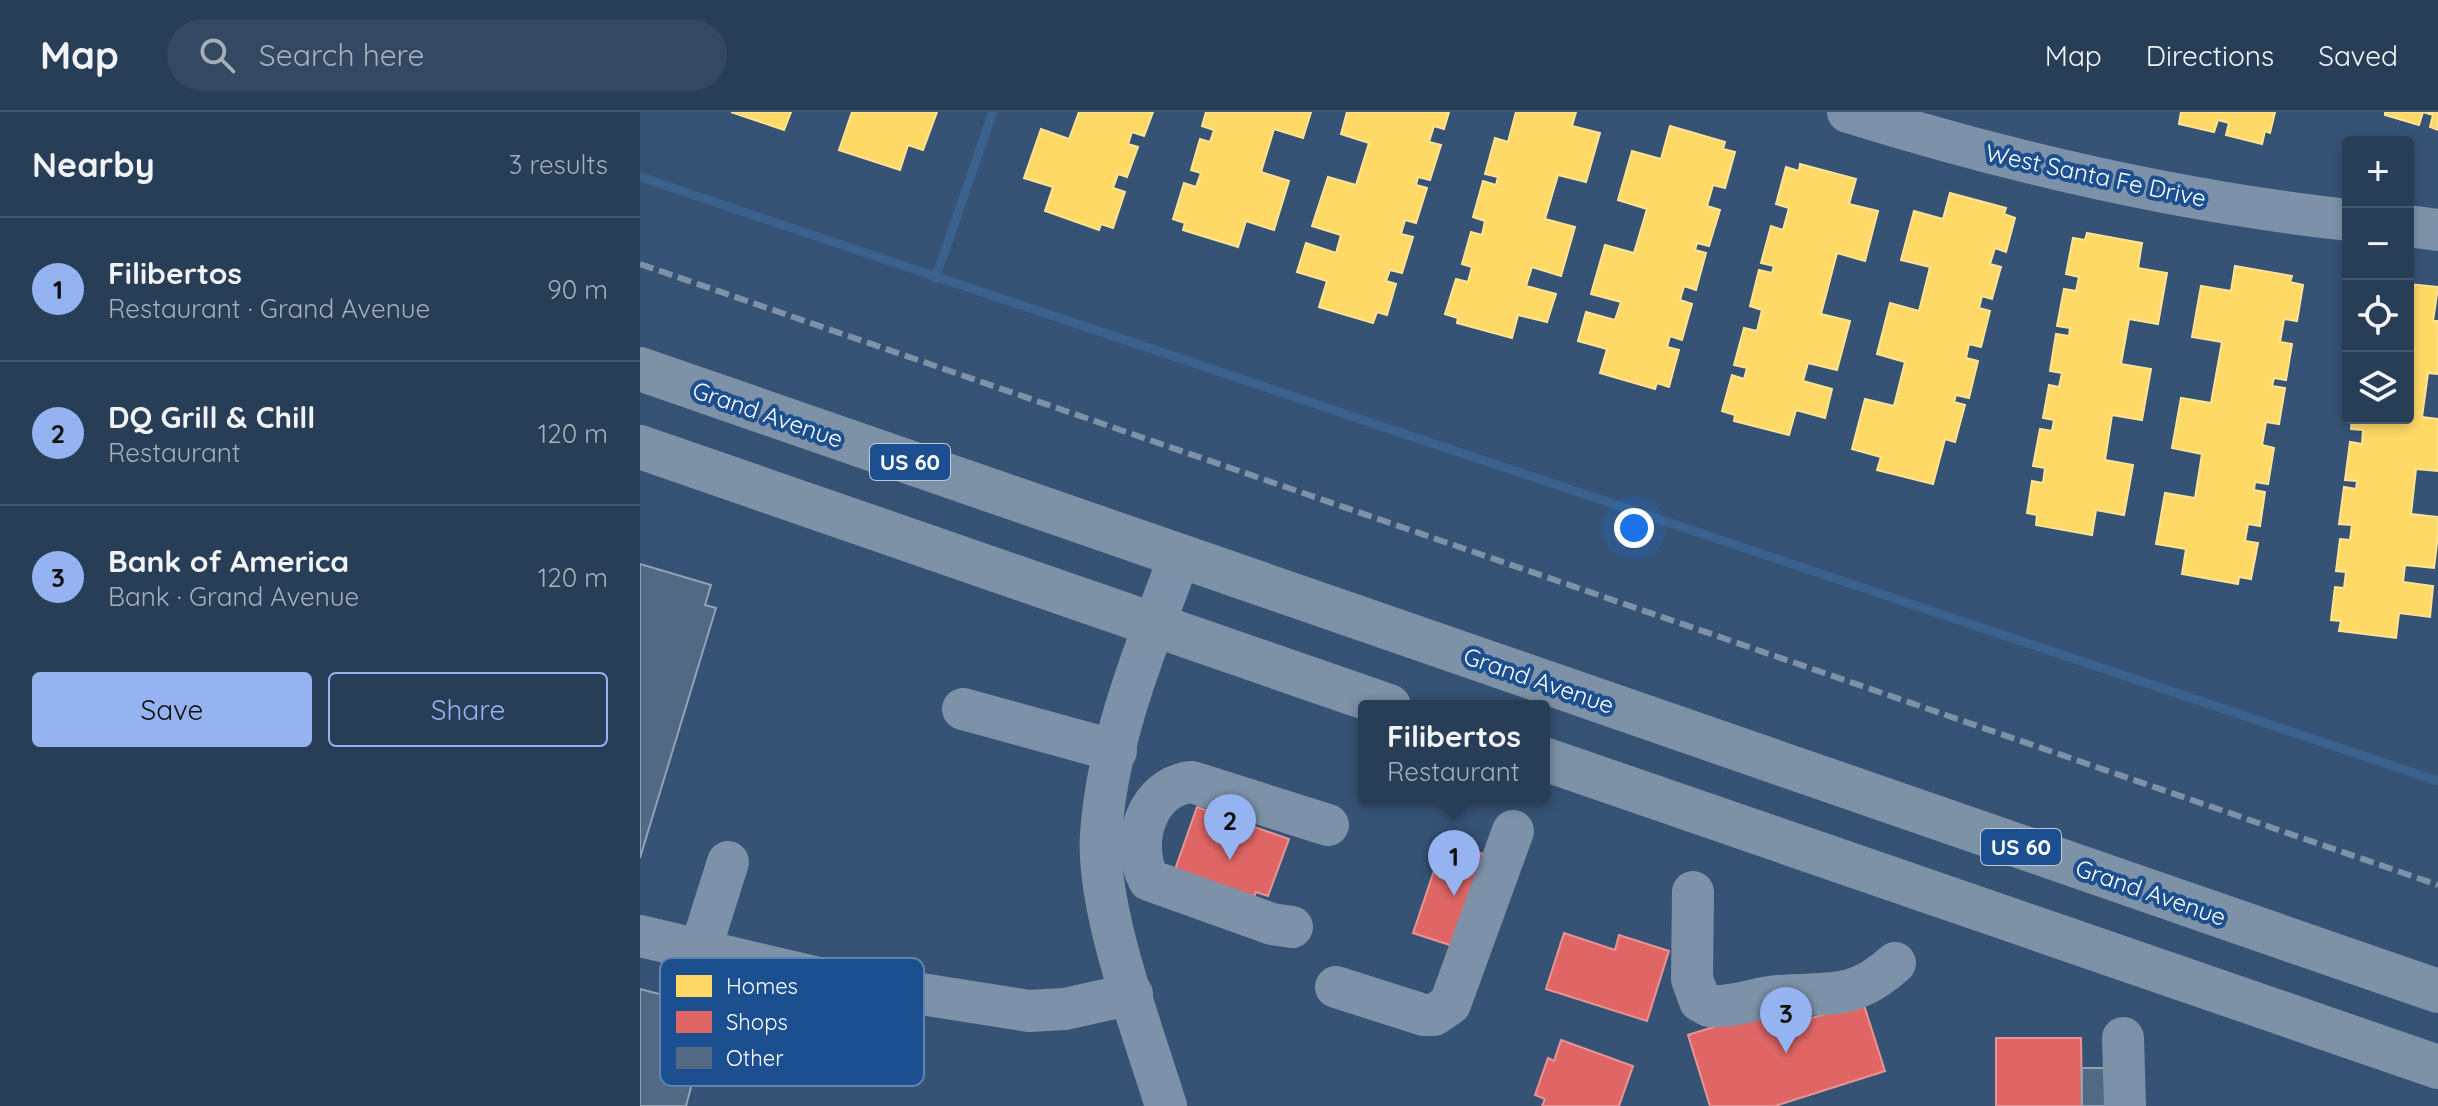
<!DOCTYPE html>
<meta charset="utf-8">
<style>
:root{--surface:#283e57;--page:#344961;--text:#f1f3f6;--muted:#a5aeba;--line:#44576d;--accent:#95b2f1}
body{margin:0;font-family:Quicksand,sans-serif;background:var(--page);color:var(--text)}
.controls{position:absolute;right:24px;top:24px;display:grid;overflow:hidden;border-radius:8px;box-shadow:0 4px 12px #0003}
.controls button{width:72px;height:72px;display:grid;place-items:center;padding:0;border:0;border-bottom:2px solid var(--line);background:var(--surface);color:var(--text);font:40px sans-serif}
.you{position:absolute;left:994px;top:416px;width:28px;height:28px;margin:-20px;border:6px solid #fff;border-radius:50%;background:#1a73e8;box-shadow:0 0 0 12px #1a73e833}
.badge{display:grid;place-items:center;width:52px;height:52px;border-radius:50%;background:var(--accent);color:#111;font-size:26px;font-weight:700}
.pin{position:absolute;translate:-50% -66px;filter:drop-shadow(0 2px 4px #0008)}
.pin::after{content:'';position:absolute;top:42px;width:28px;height:24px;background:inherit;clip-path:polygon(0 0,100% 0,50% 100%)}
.popup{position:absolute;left:718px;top:588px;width:192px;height:104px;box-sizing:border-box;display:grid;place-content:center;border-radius:8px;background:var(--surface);filter:drop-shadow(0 2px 6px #0005);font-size:26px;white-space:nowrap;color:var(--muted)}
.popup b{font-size:30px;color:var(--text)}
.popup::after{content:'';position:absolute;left:50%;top:100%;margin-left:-16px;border:16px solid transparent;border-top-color:var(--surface)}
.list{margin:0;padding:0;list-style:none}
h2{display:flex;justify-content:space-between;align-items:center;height:104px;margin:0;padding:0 32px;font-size:34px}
h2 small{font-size:26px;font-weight:400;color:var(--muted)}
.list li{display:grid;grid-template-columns:52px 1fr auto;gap:24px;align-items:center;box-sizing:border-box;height:144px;padding:0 32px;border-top:2px solid var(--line)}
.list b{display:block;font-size:30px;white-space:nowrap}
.list p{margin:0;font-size:26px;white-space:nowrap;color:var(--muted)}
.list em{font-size:26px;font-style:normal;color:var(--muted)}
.actions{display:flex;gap:16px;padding:24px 32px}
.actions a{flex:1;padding:18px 0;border:2px solid var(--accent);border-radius:8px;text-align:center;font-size:28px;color:var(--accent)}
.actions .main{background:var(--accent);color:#111}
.icon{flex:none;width:44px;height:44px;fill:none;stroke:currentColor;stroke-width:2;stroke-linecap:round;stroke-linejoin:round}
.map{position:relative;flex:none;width:1798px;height:994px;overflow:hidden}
header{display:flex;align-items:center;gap:48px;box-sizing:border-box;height:112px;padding:0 40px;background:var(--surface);border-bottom:2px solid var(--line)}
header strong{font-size:38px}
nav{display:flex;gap:44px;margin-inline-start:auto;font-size:28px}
.search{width:560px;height:72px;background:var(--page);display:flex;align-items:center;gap:20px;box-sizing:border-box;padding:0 28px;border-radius:44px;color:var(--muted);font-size:30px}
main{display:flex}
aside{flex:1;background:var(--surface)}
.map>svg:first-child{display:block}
.homes{fill:#ffd966;stroke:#ffe494;stroke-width:2}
.shops{fill:#e06666;stroke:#e99494;stroke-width:2}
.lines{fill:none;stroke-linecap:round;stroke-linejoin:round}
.stream{stroke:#3b618d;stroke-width:9}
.building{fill:#526984;stroke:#92a2b6;stroke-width:2}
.minor{stroke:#7d92a8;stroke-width:42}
.highway{stroke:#7e92a7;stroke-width:44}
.rail{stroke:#7e92a7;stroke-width:6;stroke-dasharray:14 6;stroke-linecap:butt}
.labels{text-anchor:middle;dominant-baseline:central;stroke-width:8;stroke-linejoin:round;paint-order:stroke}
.shield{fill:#1b4f8f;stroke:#bbcadd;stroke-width:2}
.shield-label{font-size:22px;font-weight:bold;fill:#fff}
.street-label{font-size:24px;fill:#fff;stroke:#1b4f8f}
.key{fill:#1b4f8f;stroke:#5f84b1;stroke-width:2}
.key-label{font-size:22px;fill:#fff}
</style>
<header>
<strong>Map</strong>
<div class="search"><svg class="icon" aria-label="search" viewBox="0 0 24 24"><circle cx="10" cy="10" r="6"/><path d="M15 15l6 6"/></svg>Search here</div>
<nav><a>Map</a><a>Directions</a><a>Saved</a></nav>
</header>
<main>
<aside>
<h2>Nearby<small>3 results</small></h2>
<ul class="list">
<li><span class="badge">1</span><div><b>Filibertos</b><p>Restaurant · Grand Avenue</p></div><em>90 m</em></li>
<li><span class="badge">2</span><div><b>DQ Grill &amp; Chill</b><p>Restaurant</p></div><em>120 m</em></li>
<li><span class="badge">3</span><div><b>Bank of America</b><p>Bank · Grand Avenue</p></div><em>120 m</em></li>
</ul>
<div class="actions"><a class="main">Save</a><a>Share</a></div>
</aside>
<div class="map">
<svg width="1798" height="994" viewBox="0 0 1798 994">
<rect width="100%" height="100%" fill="#365274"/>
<g class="homes">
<polygon points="91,0 151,0 144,18"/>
<polygon points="212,0 297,0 283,38 268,33 260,58 199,38"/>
<polygon points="439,0 513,0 504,24 492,20 488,32 498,35 487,65 478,62 473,76 485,80 473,116 461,112 459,118 405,99 413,75 384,66 401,17 429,27"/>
<polygon points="566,0 671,0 663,26 634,17 621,60 649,69 634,118 606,109 598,135 543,118 545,111 533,107 544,71 556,75 561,61 551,58 560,27 570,30 574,18 562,14"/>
<polygon points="707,0 809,0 804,17 794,14 789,30 801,33 790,68 778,65 776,73 787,76 776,111 765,108 761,122 773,125 762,161 750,158 746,169 756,172 747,203 737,200 733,211 679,195 687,169 657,160 666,131 696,141 701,123 672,114 688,65 716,73 729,31 701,22"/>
<polygon points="876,0 936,0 932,14 960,21 946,70 918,63 905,107 935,115 921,164 892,155 886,174 916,182 907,210 878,203 872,226 817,211 818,206 805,202 816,167 828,170 832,155 822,152 831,120 842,123 845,109 833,105 843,69 856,73 858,65 845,62 855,26 868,30"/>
<polygon points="1541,0 1635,0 1630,21 1625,19 1622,32 1586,23 1589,11 1578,8 1574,20 1539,12"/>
<polygon points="1745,0 1798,0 1798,18 1790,15 1793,3 1783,0 1779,13 1745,3"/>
<polygon points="1030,14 1085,30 1083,37 1095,40 1085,76 1073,73 1067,94 1080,98 1069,134 1057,131 1055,138 1066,141 1056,178 1044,174 1040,188 1052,192 1042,228 1030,224 1027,235 1039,238 1029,275 1017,271 1015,277 960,261 967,237 938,229 946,200 975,208 981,190 951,182 965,133 994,141 1007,97 978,88 992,39 1021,47"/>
<polygon points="1160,52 1216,67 1209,92 1238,99 1225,149 1197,141 1181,202 1210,209 1197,258 1168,251 1163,269 1192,277 1185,306 1156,298 1149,323 1094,309 1095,303 1082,299 1092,263 1104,267 1107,256 1094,253 1104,216 1117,219 1122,198 1110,194 1119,158 1132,161 1134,154 1121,151 1131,114 1143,118 1149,96 1136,92 1146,55 1159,59"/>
<polygon points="1310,81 1366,96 1364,102 1375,106 1366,140 1355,136 1350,152 1361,155 1352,187 1342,184 1339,196 1350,199 1341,235 1329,232 1326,246 1338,249 1329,286 1316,283 1314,290 1325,293 1315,330 1305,327 1293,372 1237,358 1241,345 1212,337 1225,287 1254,294 1265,250 1237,242 1250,191 1279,199 1290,155 1261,148 1274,99 1303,107"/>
<polygon points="1447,121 1502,131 1498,156 1527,161 1518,212 1489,207 1481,252 1511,257 1502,308 1472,303 1465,348 1493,353 1484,403 1456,398 1452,423 1396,413 1397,403 1387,401 1392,369 1403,371 1405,356 1393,354 1400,317 1412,319 1414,308 1403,306 1409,273 1419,275 1422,261 1410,259 1416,222 1429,224 1430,216 1417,214 1424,177 1436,179 1439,165 1426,162 1433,126 1445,128"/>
<polygon points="1595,154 1652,164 1650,170 1663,173 1657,209 1644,207 1640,230 1652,232 1646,268 1634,266 1632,274 1645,276 1639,312 1626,310 1622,333 1634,336 1628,372 1615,370 1614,378 1625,380 1620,414 1608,412 1605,429 1618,431 1611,467 1599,465 1598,472 1542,462 1546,437 1516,432 1525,381 1555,386 1562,342 1532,336 1541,286 1571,291 1582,230 1552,225 1561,174 1591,179"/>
<polygon points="1768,172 1798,175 1793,209 1798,209 1798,262 1788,261 1782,305 1798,307 1798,359 1776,357 1771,402 1798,405 1798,423 1794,456 1765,453 1763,470 1793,474 1790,505 1759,501 1756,526 1699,519 1701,509 1691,508 1695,475 1704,476 1706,460 1696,459 1700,427 1710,428 1712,413 1699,412 1704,375 1716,377 1717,369 1705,368 1710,330 1722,332 1723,318 1711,317 1712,306 1768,306"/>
</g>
<g class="shops">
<polygon points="557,695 649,727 628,784 616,780 610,796 531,769"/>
<polygon points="804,729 855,746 825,838 773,821"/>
<polygon points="924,821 975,838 979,823 1029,839 1007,909 906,877"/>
<polygon points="1223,890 1245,959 1135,994 1070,994 1048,923 1140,894 1146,914"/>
<polygon points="1356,926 1441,926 1442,994 1356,994"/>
<polygon points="921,928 993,954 979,994 902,994 905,987 895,983 908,946 914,949"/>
</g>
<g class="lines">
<g class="stream">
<polyline points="0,65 1798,669"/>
<polyline points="295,167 353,0"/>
</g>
</g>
<g class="building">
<polygon points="0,452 71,473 65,493 76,496 0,746"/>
<polygon points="0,877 72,896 46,994 0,994"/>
<rect x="1442" y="956" width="51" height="38"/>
</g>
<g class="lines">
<g class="minor">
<path d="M1208,0C1372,51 1537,89 1708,108"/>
<polyline points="1768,114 1798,118"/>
<polyline points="323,597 476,639"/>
<path d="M1053,780L1052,867L1060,889L1069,894C1093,896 1115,886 1138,884C1190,880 1213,889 1255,851"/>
<path d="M652,815L632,812L509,768C489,730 507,674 552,670L688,713"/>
<polyline points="0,824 174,865 389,899 425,897 492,882"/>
<polyline points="60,839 88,750"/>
<polyline points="696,875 784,903 794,903 810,892 873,719"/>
<polyline points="1483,926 1485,994"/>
<path d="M526,994C504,922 456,797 461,723C467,627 507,533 540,443"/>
</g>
<g class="highway">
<polyline points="0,257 1798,879"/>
<polyline points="0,335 749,594"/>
<polyline points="904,647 1798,955"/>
</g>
<polyline class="rail" points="0,152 1798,773"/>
</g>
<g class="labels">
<g class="shield">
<rect x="230" y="332" width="80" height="36" rx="6"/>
<rect x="1341" y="717" width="80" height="36" rx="6"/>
</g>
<g class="shield-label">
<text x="270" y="350">US 60</text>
<text x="1381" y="735">US 60</text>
</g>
<g class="street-label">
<text transform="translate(1456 63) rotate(12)">West Santa Fe Drive</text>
<text transform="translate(128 302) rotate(19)">Grand Avenue</text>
<text transform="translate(899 568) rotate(19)">Grand Avenue</text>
<text transform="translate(1511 780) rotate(19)">Grand Avenue</text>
</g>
</g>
<rect x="20" y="846" width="264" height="128" rx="12" class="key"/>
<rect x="36" y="863" width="36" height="22" fill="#ffd966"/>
<rect x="36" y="899" width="36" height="22" fill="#e06666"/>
<rect x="36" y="935" width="36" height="22" fill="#526984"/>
<g class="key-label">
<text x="86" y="882">Homes</text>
<text x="86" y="918">Shops</text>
<text x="86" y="954">Other</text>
</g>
</svg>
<div class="controls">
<button>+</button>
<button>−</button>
<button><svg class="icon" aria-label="locate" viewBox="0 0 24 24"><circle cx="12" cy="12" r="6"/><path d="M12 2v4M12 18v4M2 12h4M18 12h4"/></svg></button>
<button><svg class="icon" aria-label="layers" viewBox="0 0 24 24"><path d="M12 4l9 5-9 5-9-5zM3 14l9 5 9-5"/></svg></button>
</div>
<div class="you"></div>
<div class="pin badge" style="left:814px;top:784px">1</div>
<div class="popup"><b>Filibertos</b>Restaurant</div>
<div class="pin badge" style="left:590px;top:748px">2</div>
<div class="pin badge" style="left:1146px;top:941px">3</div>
</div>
</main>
